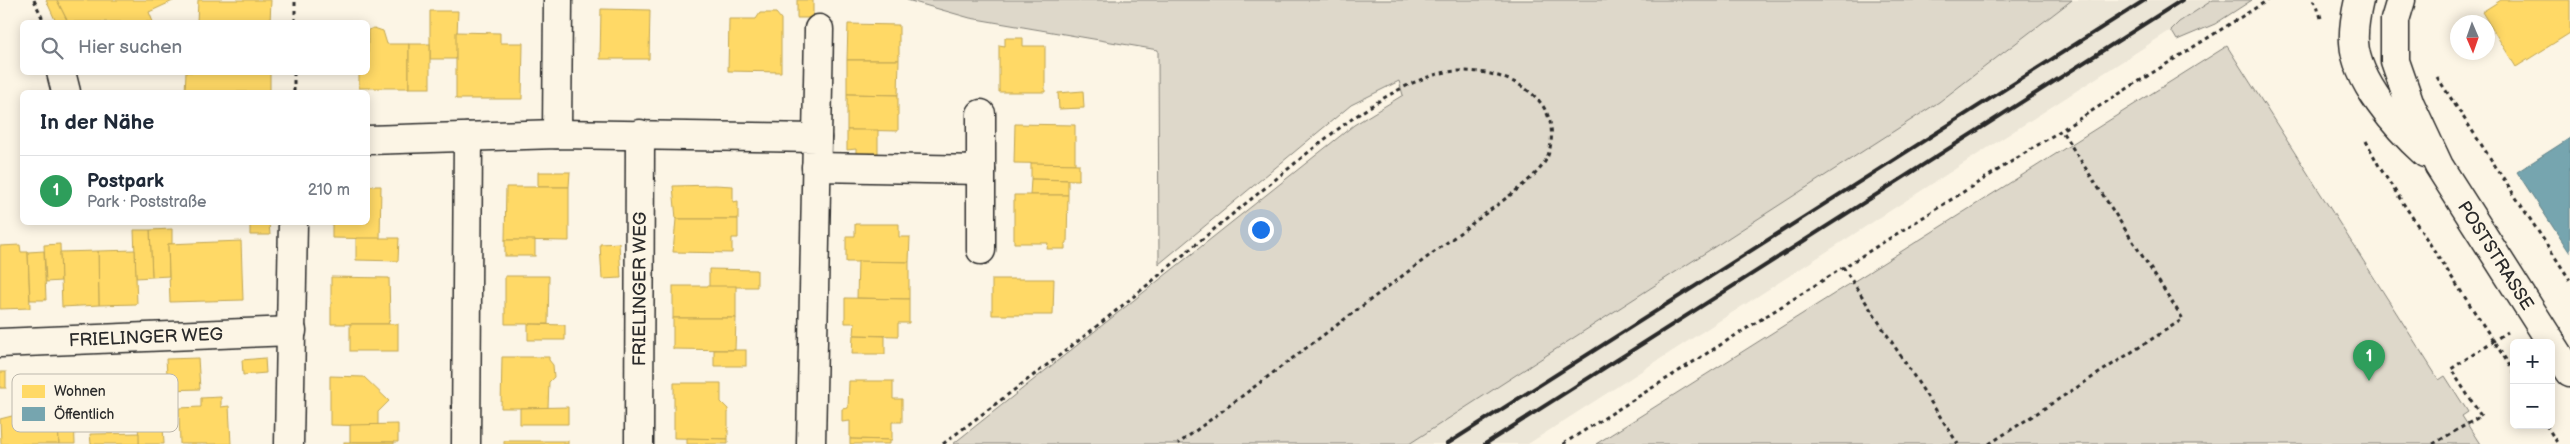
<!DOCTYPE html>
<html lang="de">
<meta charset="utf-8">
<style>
:root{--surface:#fff;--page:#f6f6f7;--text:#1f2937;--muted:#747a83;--line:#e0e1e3;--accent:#d93025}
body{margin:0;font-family:"Balsamiq Sans",sans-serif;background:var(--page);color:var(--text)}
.controls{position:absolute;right:15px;bottom:15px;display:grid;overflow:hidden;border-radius:8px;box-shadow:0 2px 12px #0003}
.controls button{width:45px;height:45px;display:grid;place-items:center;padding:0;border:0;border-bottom:1px solid var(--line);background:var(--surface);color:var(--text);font:25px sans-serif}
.compass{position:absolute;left:2450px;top:15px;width:45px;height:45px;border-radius:50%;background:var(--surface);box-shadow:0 2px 12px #0003;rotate:178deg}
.you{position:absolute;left:1260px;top:229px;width:18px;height:18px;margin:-12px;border:4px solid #fff;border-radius:50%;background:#1a73e8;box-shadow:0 0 0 8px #1a73e833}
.badge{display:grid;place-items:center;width:32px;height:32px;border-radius:50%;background:var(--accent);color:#fff;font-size:16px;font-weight:700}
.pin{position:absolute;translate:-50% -41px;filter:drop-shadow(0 1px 2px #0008)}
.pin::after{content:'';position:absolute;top:26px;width:18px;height:15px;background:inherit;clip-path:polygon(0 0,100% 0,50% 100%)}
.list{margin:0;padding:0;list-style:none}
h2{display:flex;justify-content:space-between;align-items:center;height:65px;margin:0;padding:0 20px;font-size:21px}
h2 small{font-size:16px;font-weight:400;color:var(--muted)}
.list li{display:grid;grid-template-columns:32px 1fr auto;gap:15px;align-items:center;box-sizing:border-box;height:70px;padding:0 20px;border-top:1px solid var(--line)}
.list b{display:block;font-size:19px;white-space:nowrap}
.list p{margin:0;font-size:16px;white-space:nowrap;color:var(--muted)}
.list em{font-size:16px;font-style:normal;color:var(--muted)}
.icon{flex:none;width:28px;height:28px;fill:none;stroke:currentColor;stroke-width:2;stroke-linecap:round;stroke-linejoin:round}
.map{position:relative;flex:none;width:2570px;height:444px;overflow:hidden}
.search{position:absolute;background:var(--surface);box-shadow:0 2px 12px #0003;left:20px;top:20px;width:350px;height:55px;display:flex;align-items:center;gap:12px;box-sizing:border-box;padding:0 18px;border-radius:8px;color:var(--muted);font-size:19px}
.panel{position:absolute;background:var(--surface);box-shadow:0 2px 12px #0003;left:20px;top:90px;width:350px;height:135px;border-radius:8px}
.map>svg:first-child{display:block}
.built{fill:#ece6d7}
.green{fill:#ded8ca;stroke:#84827a}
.homes{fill:#ffd966;stroke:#bfa554}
.public{fill:#76a5af;stroke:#608087}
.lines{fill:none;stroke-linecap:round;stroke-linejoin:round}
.minor-casing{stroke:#2b2b2b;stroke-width:31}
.path{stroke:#2b2b2b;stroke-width:3;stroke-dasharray:4 4;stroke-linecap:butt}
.minor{stroke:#fcf5e5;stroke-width:28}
.rail{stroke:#2b2b2b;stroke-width:4}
.labels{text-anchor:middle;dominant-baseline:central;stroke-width:5;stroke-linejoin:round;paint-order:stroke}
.street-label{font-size:18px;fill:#2b2b2b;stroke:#fcf5e5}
.key{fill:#fcf5e5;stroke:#bdb8ad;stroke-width:1}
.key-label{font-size:14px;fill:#2b2b2b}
</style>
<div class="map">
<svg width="2570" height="444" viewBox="0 0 2570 444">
<rect width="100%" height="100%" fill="#fcf5e5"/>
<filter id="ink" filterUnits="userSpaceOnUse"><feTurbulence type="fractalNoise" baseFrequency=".02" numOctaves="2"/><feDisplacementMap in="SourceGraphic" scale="10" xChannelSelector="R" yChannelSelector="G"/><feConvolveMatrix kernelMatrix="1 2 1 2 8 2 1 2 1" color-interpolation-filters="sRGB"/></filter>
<g filter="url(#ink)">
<polygon class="built" points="2072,0 2213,0 2179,22 2171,30 1528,444 1409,444 1939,102"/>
<g class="green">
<polygon points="907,0 2072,0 1939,102 1409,444 953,444 1354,125 1403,95 1399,81 1351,105 1159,264 1158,50 970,18"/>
<polygon points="2213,0 2252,0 2215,24 2177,40 2171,30 2179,22"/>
<polygon points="2227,46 2439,380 2445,376 2468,412 2462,416 2480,444 1596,444"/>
</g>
<g class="homes">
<polygon points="46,0 57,0 68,22 56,22"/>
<polygon points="57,0 175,0 149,12 153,22 66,22 68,22"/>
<polygon points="198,0 271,0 270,22 197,22"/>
<rect x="797" y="0" width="16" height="18"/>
<polygon points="2501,0 2570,0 2570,33 2516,67 2482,12"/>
<polygon points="601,9 650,10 649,59 600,59"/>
<polygon points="430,11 458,11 456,59 430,59"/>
<polygon points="760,13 776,13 781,19 781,72 728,71 729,19 756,19"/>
<polygon points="848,24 899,25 899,60 847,60"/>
<polygon points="374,28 383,31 387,44 409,44 409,88 359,88 359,72 368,72 368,30"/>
<polygon points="456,32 500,33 500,43 523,43 522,99 456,99"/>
<polygon points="1005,38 1023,38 1023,46 1045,46 1045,92 999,92 999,45 1005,46"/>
<rect x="409" y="44" width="21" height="44"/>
<polygon points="847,60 899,60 898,95 847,94"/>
<polygon points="186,72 270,72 270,92 185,92"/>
<polygon points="1083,91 1084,108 1059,109 1058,93"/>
<polygon points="847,94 898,95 898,131 847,130"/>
<polygon points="1015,124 1075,125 1075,164 1014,163"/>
<polygon points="847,130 878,130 878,154 856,154 856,149 847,150"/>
<polygon points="1031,163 1079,164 1079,180 1031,179"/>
<polygon points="538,172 570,172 569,187 538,187"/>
<polygon points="1031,179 1068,180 1068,195 1030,195"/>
<polygon points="715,185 733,186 733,202 738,201 738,219 676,219 673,186"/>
<polygon points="368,186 381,186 380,239 332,238 332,222 368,222"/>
<polygon points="506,187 569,187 569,241 505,240"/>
<polygon points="1014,195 1068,195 1067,243 1065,243 1065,249 1047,249 1048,243 1014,243"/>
<polygon points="676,219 738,219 738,238 732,238 732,253 673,252"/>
<polygon points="250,222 269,222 270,235 250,235"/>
<polygon points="855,224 899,224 899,237 910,237 909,262 846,262 846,236 855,236"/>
<polygon points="172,229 172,244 168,244 169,276 152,277 150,230"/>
<polygon points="134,230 150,230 152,277 136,278"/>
<polygon points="356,238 399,238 398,261 356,260"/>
<rect x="505" y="240" width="30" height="16"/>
<polygon points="241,241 243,300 170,302 168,244"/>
<polygon points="619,243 621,278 602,279 600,244"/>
<polygon points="60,244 61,281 46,282 44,245"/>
<polygon points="20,245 21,252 28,252 30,308 0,309 0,246"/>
<polygon points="135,250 137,304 99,305 98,251"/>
<polygon points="44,251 46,300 30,300 28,252"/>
<polygon points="98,251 99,305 62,307 60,252"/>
<polygon points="858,261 909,262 909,299 857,298"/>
<polygon points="709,269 757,270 757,287 709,287"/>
<polygon points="505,276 549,276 548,324 505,324"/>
<polygon points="331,277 389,278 390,318 388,324 331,324"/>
<polygon points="992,279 1054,279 1053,315 992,315"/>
<rect x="673" y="286" width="63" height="32"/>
<polygon points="845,298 909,299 909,323 898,323 898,336 854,335 855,323 845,323"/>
<polygon points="673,318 736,318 735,350 673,349"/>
<rect x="350" y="324" width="48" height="27"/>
<polygon points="528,324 565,325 565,340 528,340"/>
<polygon points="853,335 885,336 885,354 852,354"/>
<rect x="714" y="350" width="32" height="16"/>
<polygon points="502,357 549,357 549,360 553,365 554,377 549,382 548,408 501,408"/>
<polygon points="198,358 200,389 168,390 166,359"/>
<polygon points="265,358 266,373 243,375 242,360"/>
<rect x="0" y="372" width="6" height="16"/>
<polygon points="330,376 364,377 389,401 378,412 378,426 330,425"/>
<polygon points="849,381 893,381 893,399 902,399 902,422 892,422 892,440 850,439 850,421 842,422 842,409 848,408"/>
<polygon points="674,383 721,383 721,402 728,409 728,439 674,438"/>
<polygon points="221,397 221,407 229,406 231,444 180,444 179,408 201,407 201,398"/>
<polygon points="568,407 568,424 520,424 520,408"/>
<polygon points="20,414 24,418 36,417 36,427 57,426 58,417 59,444 1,444 0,419"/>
<polygon points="58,417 74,417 75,444 59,444"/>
<polygon points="138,424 163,424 164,444 139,444"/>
<polygon points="398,424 398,442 350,442 350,425"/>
<polygon points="139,433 139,444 91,444 90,434"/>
<polygon points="687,438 728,439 728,444 687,444"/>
<polygon points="850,439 890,440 890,444 850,444"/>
<rect x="504" y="441" width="64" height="3"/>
<rect x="344" y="442" width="50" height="2"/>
</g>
<polygon class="public" points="2570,138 2570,253 2517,172"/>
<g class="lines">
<g class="minor-casing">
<g id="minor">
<path d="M2359,0C2356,13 2353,28 2354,42C2356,81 2397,128 2425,153"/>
<path id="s1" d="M2401,0L2395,20V61L2410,104L2439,166L2570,372"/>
<polyline points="61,72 66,92"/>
<polyline points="557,134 558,0"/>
<polyline points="817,138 819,29"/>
<polyline points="368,140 557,134 817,138 811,444"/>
<polyline points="816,167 981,170"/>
<polyline points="981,250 981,114"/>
<path id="s2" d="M0,343L292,331"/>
<polyline points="289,444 293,222"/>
<polyline points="466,444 468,137"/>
<path id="s3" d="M639,444L640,134"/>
</g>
</g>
<g class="path">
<polyline points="34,0 44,22"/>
<polyline points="2313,0 2317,5 2321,18"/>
<polyline points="295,22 295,0"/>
<polyline points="2437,77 2570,280"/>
<polyline points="294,92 294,72"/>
<polyline points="2366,141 2380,168 2514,372"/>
<polyline points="1843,267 1958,444"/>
<polyline points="2546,425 2558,444"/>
<path d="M943,444C991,407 1040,371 1087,334C1143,290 1195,244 1250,200C1302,159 1371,94 1434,75C1483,60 1567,87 1549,152C1545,169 1526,182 1513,193L1178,444"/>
<polyline points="1563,444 2268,0"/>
<polyline points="1989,444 2183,319 2061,130"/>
<polyline points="2433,444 2481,416 2451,369 2507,332"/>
</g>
<use href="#minor" class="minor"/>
<g class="rail">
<polyline points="1447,444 2145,0"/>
<polyline points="1485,444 2182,0"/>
</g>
</g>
</g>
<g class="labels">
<g class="street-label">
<text stroke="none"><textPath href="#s1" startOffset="282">POSTSTRASSE</textPath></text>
<text stroke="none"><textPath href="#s3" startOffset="155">FRIELINGER WEG</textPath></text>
<text stroke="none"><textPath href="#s2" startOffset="146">FRIELINGER WEG</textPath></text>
</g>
</g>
<rect x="12" y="374" width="166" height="58" rx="8" class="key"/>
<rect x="22" y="385" width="23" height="13" fill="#ffd966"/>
<rect x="22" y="407" width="23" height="14" fill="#76a5af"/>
<g class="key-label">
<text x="54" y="396">Wohnen</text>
<text x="54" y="419">Öffentlich</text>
</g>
</svg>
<div class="controls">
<button>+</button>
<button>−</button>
</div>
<svg class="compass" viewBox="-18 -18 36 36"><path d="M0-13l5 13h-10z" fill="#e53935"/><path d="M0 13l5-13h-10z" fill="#747a83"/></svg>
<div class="you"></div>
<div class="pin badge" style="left:2369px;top:381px;background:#2e9e5b">1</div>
<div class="search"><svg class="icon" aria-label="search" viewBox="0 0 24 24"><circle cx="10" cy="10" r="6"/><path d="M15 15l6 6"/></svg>Hier suchen</div>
<section class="panel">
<h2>In der Nähe<small></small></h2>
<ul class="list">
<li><span class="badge" style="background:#2e9e5b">1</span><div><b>Postpark</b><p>Park · Poststraße</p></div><em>210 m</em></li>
</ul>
</section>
</div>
